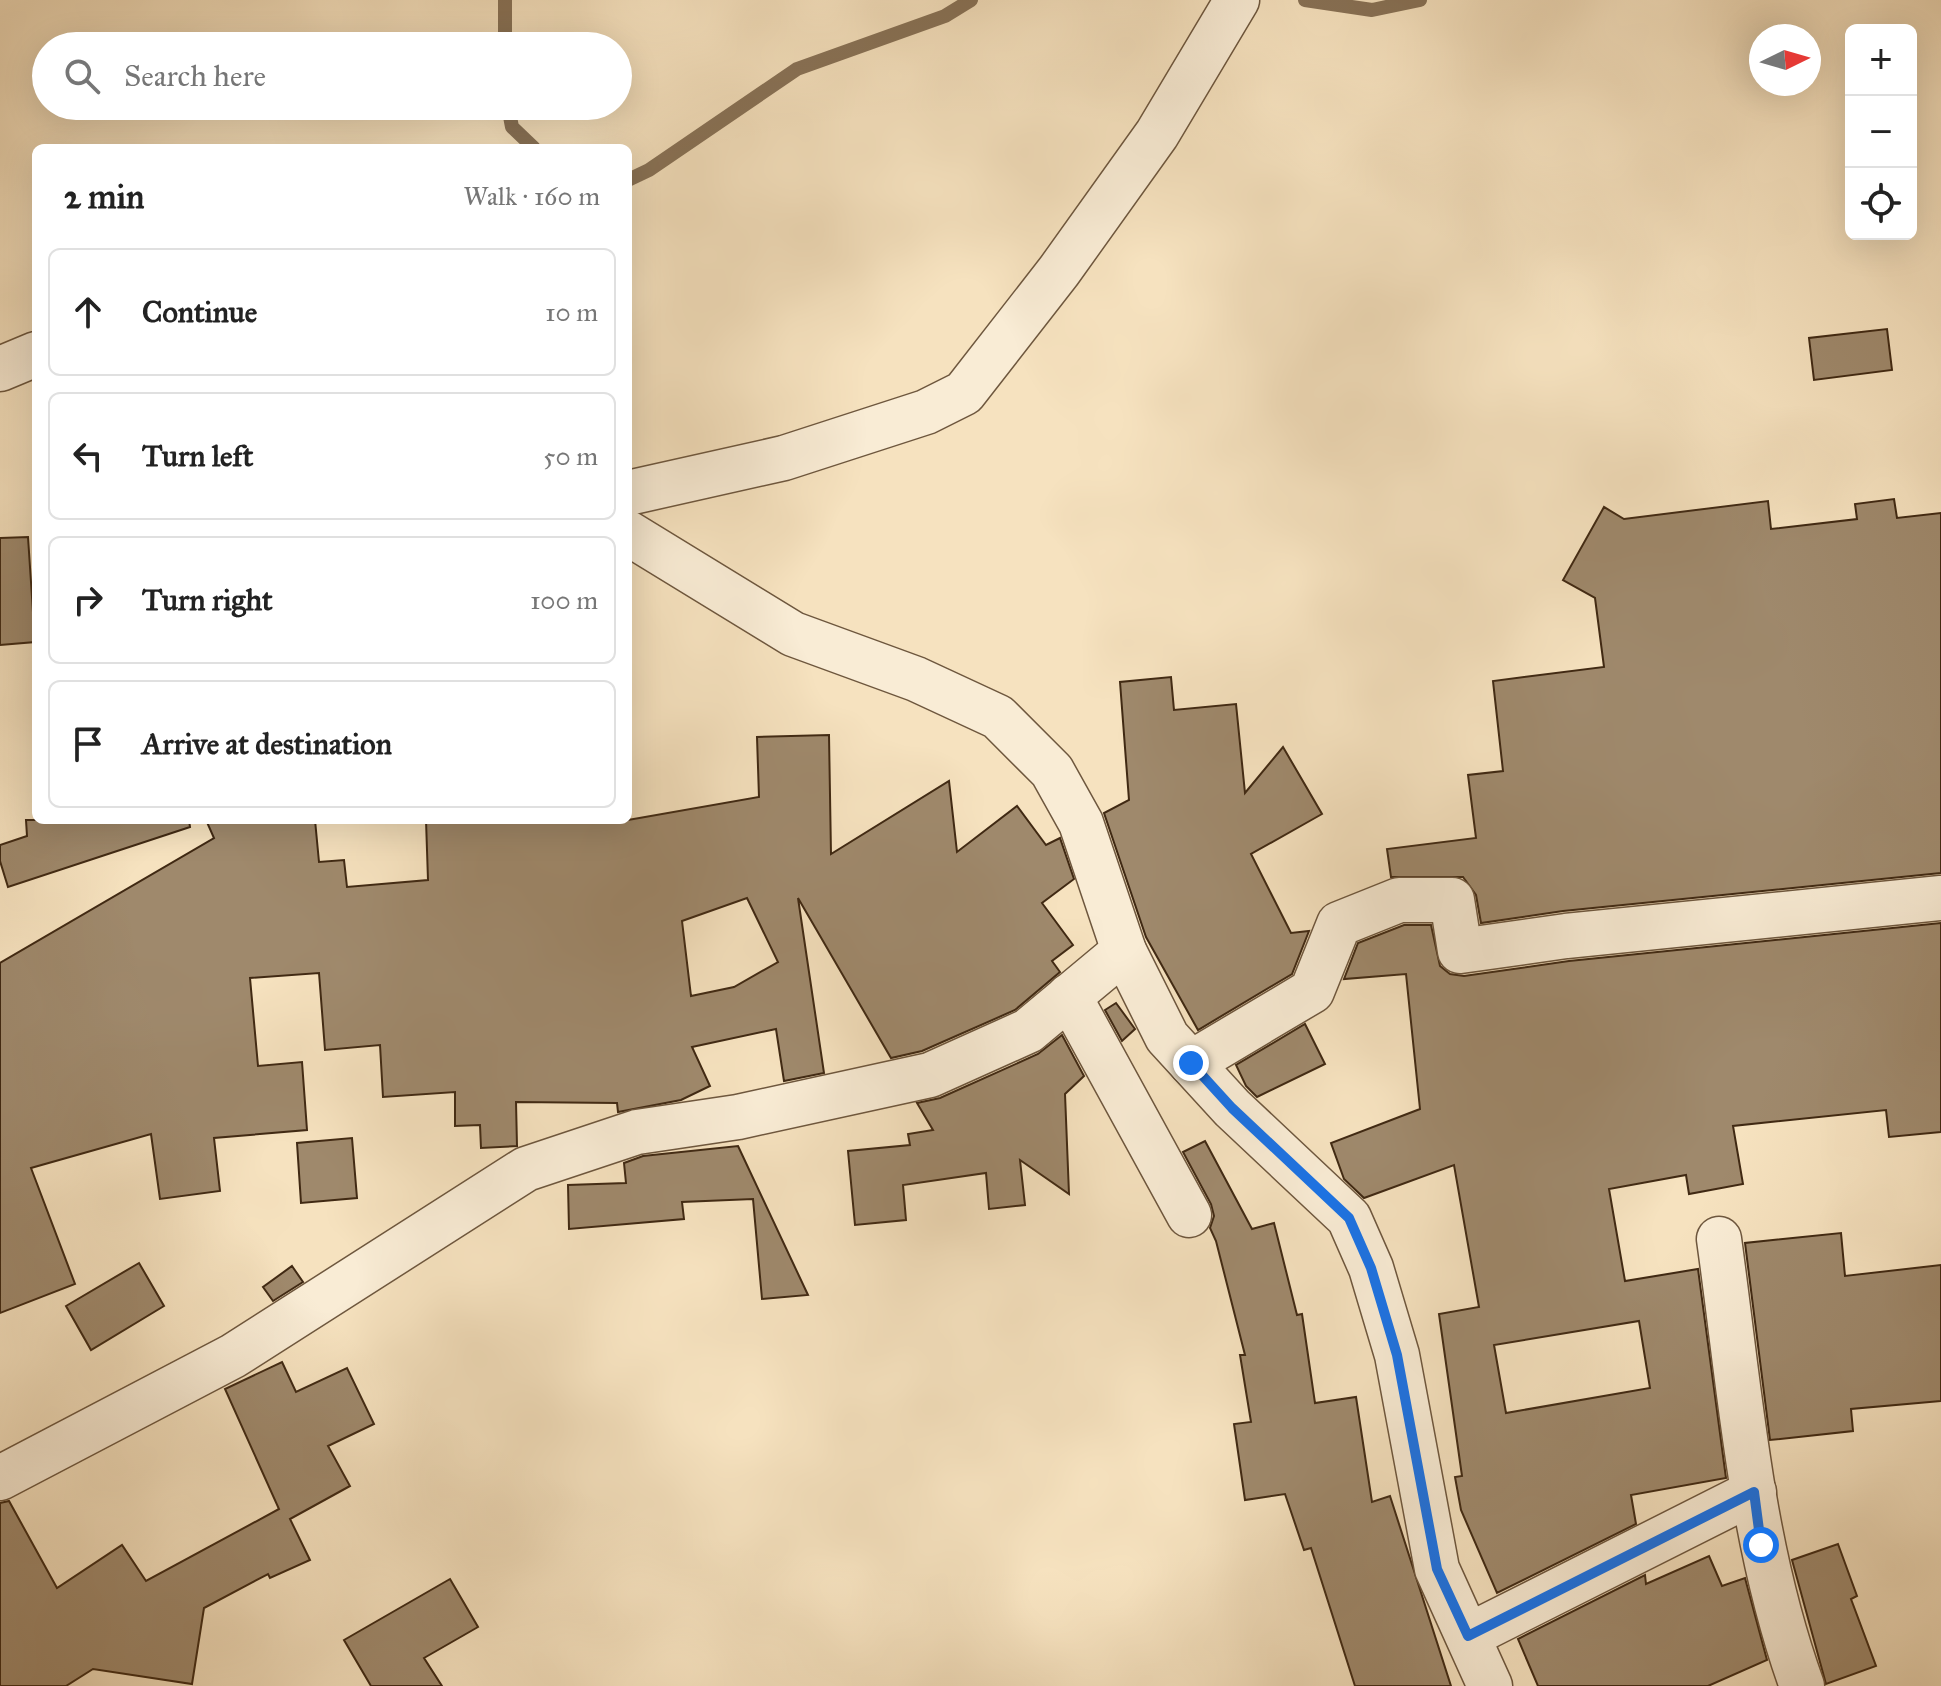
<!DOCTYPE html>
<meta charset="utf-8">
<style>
:root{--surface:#fff;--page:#f2f2f2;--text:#222;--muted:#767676;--line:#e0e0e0}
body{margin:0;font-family:"IM FELL Great Primer",serif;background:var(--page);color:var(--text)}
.controls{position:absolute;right:24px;top:24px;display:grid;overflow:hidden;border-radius:12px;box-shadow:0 8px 32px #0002}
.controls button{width:72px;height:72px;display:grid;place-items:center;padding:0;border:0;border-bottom:2px solid var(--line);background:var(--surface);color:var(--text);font:40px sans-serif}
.compass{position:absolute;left:1749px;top:24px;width:72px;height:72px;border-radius:50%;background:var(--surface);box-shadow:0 8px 32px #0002;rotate:85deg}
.stop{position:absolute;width:24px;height:24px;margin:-18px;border:6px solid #1a73e8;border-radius:50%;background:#fff}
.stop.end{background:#1a73e8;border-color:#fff;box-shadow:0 2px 8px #0008}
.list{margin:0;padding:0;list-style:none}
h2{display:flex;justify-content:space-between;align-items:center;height:104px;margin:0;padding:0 32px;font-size:34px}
h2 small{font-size:26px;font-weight:400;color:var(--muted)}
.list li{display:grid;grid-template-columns:52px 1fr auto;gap:24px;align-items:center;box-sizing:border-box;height:128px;margin:0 16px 16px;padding:0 16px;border:2px solid var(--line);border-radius:12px}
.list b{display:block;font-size:30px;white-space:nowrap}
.list em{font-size:26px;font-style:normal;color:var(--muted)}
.icon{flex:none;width:44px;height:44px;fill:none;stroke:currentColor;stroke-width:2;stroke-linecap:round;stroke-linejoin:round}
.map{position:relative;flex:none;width:1941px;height:1686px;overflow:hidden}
.search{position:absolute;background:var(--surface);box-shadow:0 8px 32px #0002;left:32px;top:32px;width:600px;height:88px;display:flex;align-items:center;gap:20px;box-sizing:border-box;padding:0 28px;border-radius:44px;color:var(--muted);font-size:30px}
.panel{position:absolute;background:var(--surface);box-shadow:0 8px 32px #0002;left:32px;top:144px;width:600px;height:680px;border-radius:12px}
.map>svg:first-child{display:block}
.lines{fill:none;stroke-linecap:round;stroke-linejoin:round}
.stream{stroke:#887257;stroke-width:14}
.building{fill:#9f896c;stroke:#402913;stroke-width:2;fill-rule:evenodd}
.minor-casing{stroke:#6e573e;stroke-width:47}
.minor{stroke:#f9ecd5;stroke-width:44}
.route{stroke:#1a73e8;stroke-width:10}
</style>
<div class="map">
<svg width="1941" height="1686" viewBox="0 0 1941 1686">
<rect width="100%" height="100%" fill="#f6e2bf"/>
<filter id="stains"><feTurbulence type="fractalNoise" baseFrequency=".0025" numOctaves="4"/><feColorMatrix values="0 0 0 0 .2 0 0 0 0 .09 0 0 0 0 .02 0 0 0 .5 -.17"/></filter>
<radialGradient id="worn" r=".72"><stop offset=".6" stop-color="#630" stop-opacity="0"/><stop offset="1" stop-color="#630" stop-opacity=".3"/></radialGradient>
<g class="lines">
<g class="stream">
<polyline points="505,0 505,46"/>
<polyline points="1305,0 1372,10 1420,0"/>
<polyline points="508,106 512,127 534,148"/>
<polyline points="628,180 649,170 797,69 945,16 971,0"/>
</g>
</g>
<g class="building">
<polygon points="1887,329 1892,370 1814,380 1809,338"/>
<polygon points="1894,499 1897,518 1941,513 1941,873 1563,911 1481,923 1476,895 1463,877 1391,877 1387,849 1476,838 1468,775 1503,771 1493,681 1604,667 1595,598 1563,580 1604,507 1624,519 1768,501 1771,529 1857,519 1855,504"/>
<polygon points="28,537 35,642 0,645 0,538"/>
<polygon points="1171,677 1174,710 1236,704 1245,793 1283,747 1322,814 1251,854 1291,933 1309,931 1292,974 1198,1030 1146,937 1104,813 1129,800 1120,682"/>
<path d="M829,735L831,854L949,781L957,852L1017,806L1046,845L1060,838L1074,879L1042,903L1073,945L1052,961L1060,972L1015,1010L922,1051L891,1058L798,898L824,1073L784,1081L776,1029L692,1047L710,1086L681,1100L618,1112L617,1103L516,1102L517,1146L481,1148L480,1125L455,1126V1092L383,1097L380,1045L325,1050L319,973L250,978L258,1066L302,1062L307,1130L214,1138L220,1191L160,1199L151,1134L31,1168L75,1284L0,1313V963L214,838L206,820H315L319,862L344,860L347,887L428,880L426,820H628L759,797L757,737ZM747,898L778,962L734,987L691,996L682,921Z"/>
<polygon points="26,820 189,820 190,827 8,887 0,861 0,845 27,836"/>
<path d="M1941,923V1132L1889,1137L1886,1110L1733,1126L1743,1184L1689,1194L1686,1175L1609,1189L1625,1281L1698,1269L1726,1478L1631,1495L1636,1524L1497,1593L1461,1510L1455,1477L1462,1476L1439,1314L1479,1307L1454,1165L1364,1198L1344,1179L1331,1143L1420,1109L1406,974L1344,979L1358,943L1404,925H1431L1440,966L1450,974L1464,976L1569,961ZM1639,1321L1650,1388L1506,1413L1494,1345Z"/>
<polygon points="1116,1003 1135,1029 1122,1041 1105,1010"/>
<polygon points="1305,1024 1325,1064 1257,1097 1246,1086 1236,1065"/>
<polygon points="1062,1035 1084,1076 1065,1094 1069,1194 1020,1160 1025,1205 989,1209 986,1173 903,1185 906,1220 855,1225 848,1151 910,1145 908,1134 933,1130 917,1103 940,1098 1038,1054"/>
<polygon points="352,1138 357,1198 301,1203 297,1143"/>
<polygon points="1205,1141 1252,1229 1274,1223 1297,1315 1302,1314 1315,1403 1356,1397 1372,1502 1390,1496 1451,1686 1355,1686 1311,1548 1304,1550 1285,1494 1245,1500 1234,1424 1251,1422 1240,1355 1245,1355 1216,1241 1210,1228 1214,1216 1211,1204 1183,1152"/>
<polygon points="738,1146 808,1295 762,1299 753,1199 682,1202 684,1219 569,1229 568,1185 626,1183 624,1163 643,1156"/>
<polygon points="1841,1233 1845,1276 1941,1265 1941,1401 1851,1409 1853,1431 1770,1440 1745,1243"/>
<polygon points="139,1263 164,1306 91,1350 66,1306"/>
<polygon points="292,1266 303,1282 273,1301 263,1287"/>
<polygon points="282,1362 296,1392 347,1368 374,1424 328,1446 350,1486 290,1519 310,1560 270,1578 268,1574 204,1608 192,1684 93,1669 66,1686 0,1686 0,1503 9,1501 57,1588 122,1545 146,1581 279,1509 225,1389"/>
<polygon points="1838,1544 1857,1596 1851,1599 1876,1666 1826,1684 1792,1560"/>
<polygon points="1709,1556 1722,1586 1745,1578 1767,1660 1708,1686 1538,1686 1518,1639 1645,1575 1646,1584"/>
<polygon points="450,1579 478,1627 424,1658 442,1686 371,1686 344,1640"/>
</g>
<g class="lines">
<g class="minor-casing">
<g id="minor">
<polyline points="0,369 36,354"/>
<polyline points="628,493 784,458 926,412 964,393 1059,271 1157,134 1237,0"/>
<polyline points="628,533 793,634 916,679 998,717 1052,771 1081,823 1124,951 1167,1037 1232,1108 1349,1218 1371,1268 1397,1355 1437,1569 1490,1686"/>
<polyline points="1069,996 1189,1215"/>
<polyline points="1191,1063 1312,991 1339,924 1399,900 1452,900 1460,951 1566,936 1941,898"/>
<path d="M1719,1239C1740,1389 1750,1543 1802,1686"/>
<polyline points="0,1478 233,1356 526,1169 637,1132 738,1117 930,1075 1028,1031 1124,951"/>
<polyline points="1468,1636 1754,1492"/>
</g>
</g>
<use href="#minor" class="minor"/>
</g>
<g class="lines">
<polyline class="route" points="1191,1063 1232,1108 1349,1218 1371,1268 1397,1355 1437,1569 1468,1636 1754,1492 1761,1545"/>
</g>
<rect width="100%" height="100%" filter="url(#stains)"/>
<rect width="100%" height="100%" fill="url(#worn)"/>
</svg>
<div class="controls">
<button>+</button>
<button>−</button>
<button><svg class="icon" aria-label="locate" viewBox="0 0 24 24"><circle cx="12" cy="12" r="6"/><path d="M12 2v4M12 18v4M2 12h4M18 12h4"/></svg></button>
</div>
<svg class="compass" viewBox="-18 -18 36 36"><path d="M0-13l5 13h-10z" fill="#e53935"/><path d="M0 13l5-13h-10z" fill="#767676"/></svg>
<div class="stop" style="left:1761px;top:1545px"></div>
<div class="stop end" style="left:1191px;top:1063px"></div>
<div class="search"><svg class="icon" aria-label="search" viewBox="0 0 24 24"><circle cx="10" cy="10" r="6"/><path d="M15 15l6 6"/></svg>Search here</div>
<section class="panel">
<h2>2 min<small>Walk · 160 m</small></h2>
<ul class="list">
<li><svg class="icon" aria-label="ahead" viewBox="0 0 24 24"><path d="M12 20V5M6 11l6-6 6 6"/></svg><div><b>Continue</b></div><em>10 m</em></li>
<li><svg class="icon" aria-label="left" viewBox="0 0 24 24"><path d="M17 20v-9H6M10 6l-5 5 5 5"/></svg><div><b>Turn left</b></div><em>50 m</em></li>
<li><svg class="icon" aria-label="right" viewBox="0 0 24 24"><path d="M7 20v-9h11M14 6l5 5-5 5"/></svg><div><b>Turn right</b></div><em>100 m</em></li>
<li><svg class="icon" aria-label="arrive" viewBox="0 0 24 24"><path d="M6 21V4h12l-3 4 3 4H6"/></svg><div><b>Arrive at destination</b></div></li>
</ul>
</section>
</div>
